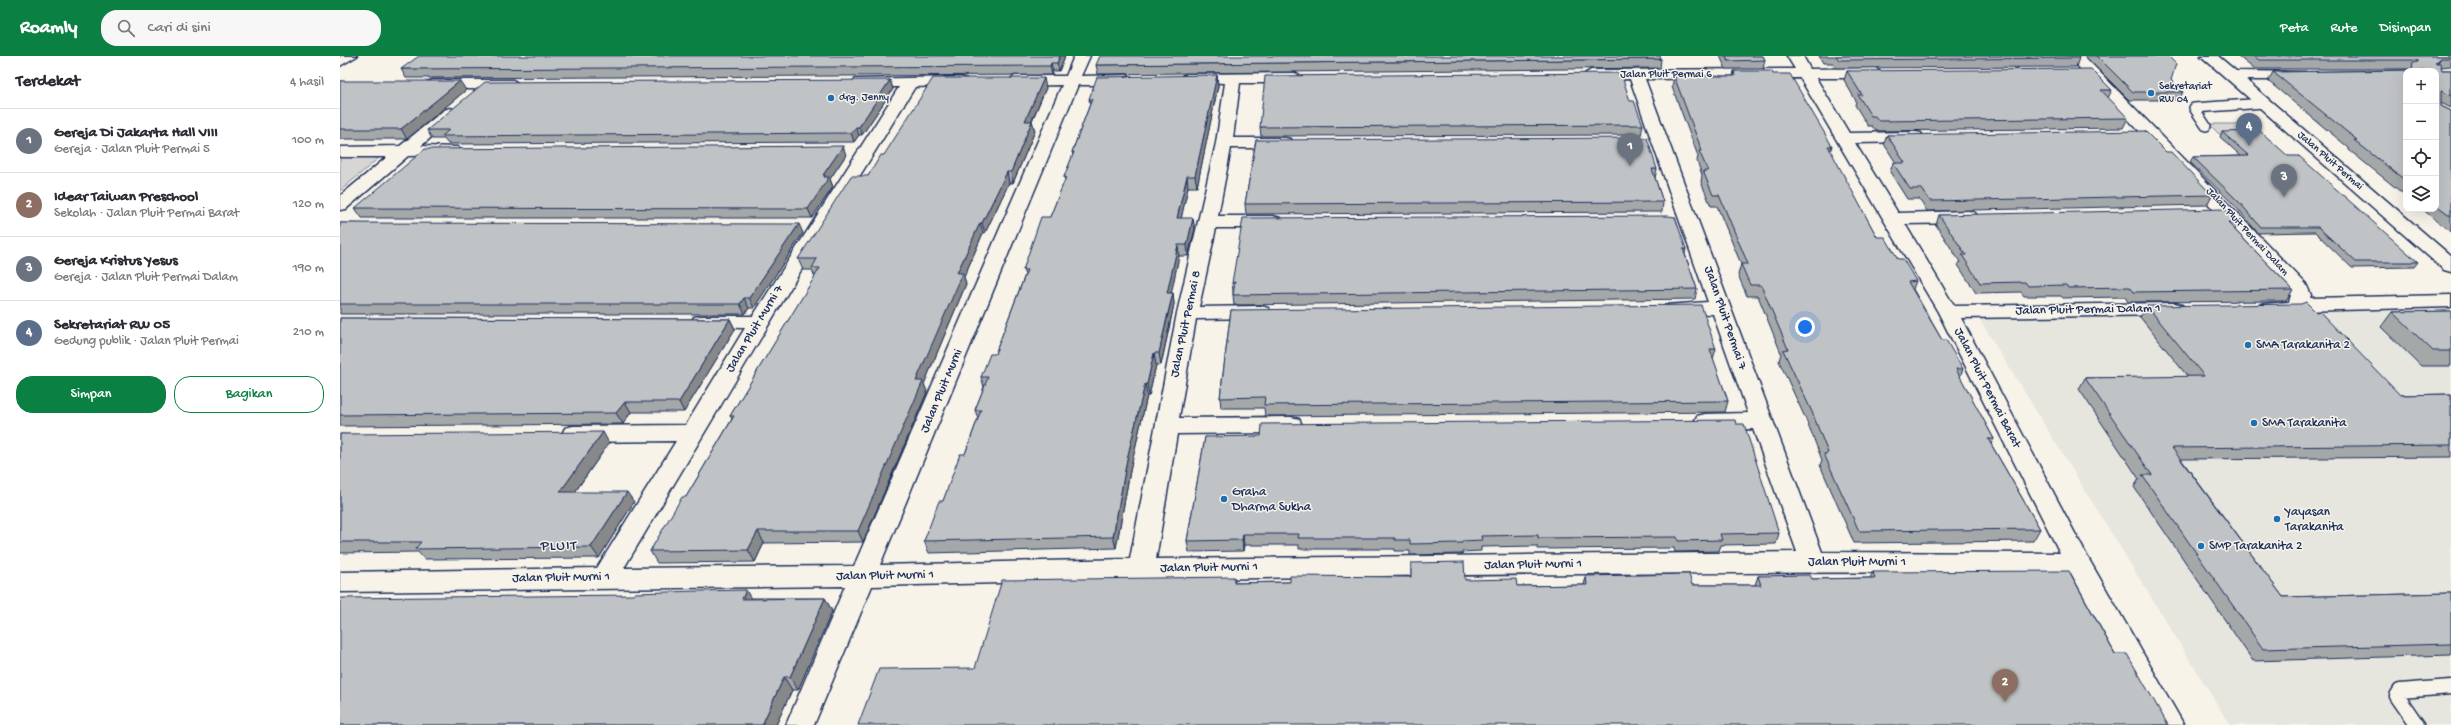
<!DOCTYPE html>
<html lang="id">
<meta charset="utf-8">
<style>
:root{--surface:#fff;--page:#f7f7f7;--text:#2b2b33;--muted:#7c7c81;--line:#e1e1e2;--accent:#0b8043}
body{margin:0;font-family:"Gochi Hand",sans-serif;background:var(--page);color:var(--text)}
.controls{position:absolute;right:12px;top:12px;display:grid;overflow:hidden;border-radius:8px;box-shadow:0 4px 16px #0002}
.controls button{width:36px;height:36px;display:grid;place-items:center;padding:0;border:0;border-bottom:1px solid var(--line);background:var(--surface);color:var(--text);font:20px sans-serif}
.you{position:absolute;left:1465px;top:271px;width:14px;height:14px;margin:-10px;border:3px solid #fff;border-radius:50%;background:#1a73e8;box-shadow:0 0 0 6px #1a73e833}
.badge{display:grid;place-items:center;width:26px;height:26px;border-radius:50%;background:var(--accent);color:#fff;font-size:13px;font-weight:700}
.pin{position:absolute;translate:-50% -33px;filter:drop-shadow(0 1px 2px #0008)}
.pin::after{content:'';position:absolute;top:21px;width:14px;height:12px;background:inherit;clip-path:polygon(0 0,100% 0,50% 100%)}
.list{margin:0;padding:0;list-style:none}
h2{display:flex;justify-content:space-between;align-items:center;height:52px;margin:0;padding:0 16px;font-size:17px}
h2 small{font-size:13px;font-weight:400;color:var(--muted)}
.list li{display:grid;grid-template-columns:26px 1fr auto;gap:12px;align-items:center;box-sizing:border-box;height:64px;padding:0 16px;border-top:1px solid var(--line)}
.list b{display:block;font-size:15px;white-space:nowrap}
.list p{margin:0;font-size:13px;white-space:nowrap;color:var(--muted)}
.list em{font-size:13px;font-style:normal;color:var(--muted)}
.actions{display:flex;gap:8px;padding:12px 16px}
.actions a{flex:1;padding:9px 0;border:1px solid var(--accent);border-radius:16px;text-align:center;font-size:14px;color:var(--accent)}
.actions .main{background:var(--accent);color:#fff}
.icon{flex:none;width:22px;height:22px;fill:none;stroke:currentColor;stroke-width:2;stroke-linecap:round;stroke-linejoin:round}
.map{position:relative;flex:none;width:2111px;height:669px;overflow:hidden}
header{display:flex;align-items:center;gap:24px;box-sizing:border-box;height:56px;padding:0 20px;background:var(--accent);color:#fff}
header strong{font-size:19px}
nav{display:flex;gap:22px;margin-inline-start:auto;font-size:14px}
.search{width:280px;height:36px;background:var(--page);display:flex;align-items:center;gap:10px;box-sizing:border-box;padding:0 14px;border-radius:16px;color:var(--muted);font-size:15px}
main{display:flex}
aside{flex:1;background:var(--surface)}
.map>svg:first-child{display:block}
.built{fill:#e6e5de}
.green{fill:#d7d6d4;stroke:#798299}
.lines{fill:none;stroke-linecap:round;stroke-linejoin:round}
.lane-far1-casing{stroke:#1b2f5e;stroke-width:12}
.lane-casing{stroke:#1b2f5e;stroke-width:17}
.street-casing{stroke:#1b2f5e;stroke-width:3}
.secondary-casing{stroke:#1b2f5e;stroke-width:3}
.lane-far1{stroke:#f7f3e8;stroke-width:9}
.lane{stroke:#f7f3e8;stroke-width:14}
.street{fill:#f7f3e8;fill-rule:evenodd}
.secondary{fill:#f7f3e8;fill-rule:evenodd}
.wall{fill:#a5a8a9;stroke:#1b2f5e}
.shaded-wall{fill:#86888a;stroke:#1b2f5e}
.building{fill:#c0c3c5;stroke:#1b2f5e}
.poi-dot{fill:#1f6fb2;stroke:#f7f3e8;stroke-width:1.5}
.labels{text-anchor:middle;dominant-baseline:central;stroke-width:3;stroke-linejoin:round;paint-order:stroke}
.far-street-label{font-size:11px;fill:#1b2f5e;stroke:#f7f3e8}
.far-poi-label{font-size:11px;fill:#1b2f5e;stroke:#f7f3e8;text-anchor:start}
.street-label{font-size:13px;fill:#1b2f5e;stroke:#f7f3e8}
.poi-label{font-size:13px;fill:#1b2f5e;stroke:#f7f3e8;text-anchor:start}
.quarter-label{font-size:15px;letter-spacing:1px;fill:#1b2f5e;stroke:#f7f3e8}
</style>
<header>
<strong>Roamly</strong>
<div class="search"><svg class="icon" aria-label="search" viewBox="0 0 24 24"><circle cx="10" cy="10" r="6"/><path d="M15 15l6 6"/></svg>Cari di sini</div>
<nav><a>Peta</a><a>Rute</a><a>Disimpan</a></nav>
</header>
<main>
<aside>
<h2>Terdekat<small>4 hasil</small></h2>
<ul class="list">
<li><span class="badge" style="background:#6b7280">1</span><div><b>Gereja Di Jakarta Hall VIII</b><p>Gereja · Jalan Pluit Permai 5</p></div><em>100 m</em></li>
<li><span class="badge" style="background:#8d6e63">2</span><div><b>Idear Taiwan Preschool</b><p>Sekolah · Jalan Pluit Permai Barat</p></div><em>120 m</em></li>
<li><span class="badge" style="background:#6b7280">3</span><div><b>Gereja Kristus Yesus</b><p>Gereja · Jalan Pluit Permai Dalam</p></div><em>190 m</em></li>
<li><span class="badge" style="background:#5c6f8a">4</span><div><b>Sekretariat RW 05</b><p>Gedung publik · Jalan Pluit Permai</p></div><em>210 m</em></li>
</ul>
<div class="actions"><a class="main">Simpan</a><a>Bagikan</a></div>
</aside>
<div class="map">
<svg width="2111" height="669" viewBox="0 0 2111 669">
<rect width="100%" height="100%" fill="#f7f3e8"/>
<filter id="ink" filterUnits="userSpaceOnUse"><feTurbulence type="fractalNoise" baseFrequency=".025" numOctaves="2"/><feDisplacementMap in="SourceGraphic" scale="8" xChannelSelector="R" yChannelSelector="G"/><feConvolveMatrix kernelMatrix="1 2 1 2 8 2 1 2 1" color-interpolation-filters="sRGB"/></filter>
<g filter="url(#ink)">
<polygon class="built" points="2111,252 2111,669 1890,669 1635,256"/>
<g class="green">
<polygon points="1869,68 1900,68 1911,78 1879,78"/>
<polygon points="0,100 41,100 0,135"/>
</g>
<g class="lines">
<g class="lane-far1-casing">
<polyline id="lane-far1" points="1866,70 1854,52 1924,47"/>
</g>
<g class="lane-casing">
<polyline id="lane" points="2077,669 2057,640 2060,635 2111,631"/>
</g>
<g class="street-casing">
<g id="street">
<path d="M734,0H750L741,20L787,19L795,24L787,29H738L540,509L790,503L837,257L876,87L885,27L842,26L839,23L842,20L847,18L955,17L963,22L955,27H900L893,82H945L951,83L953,87L951,91L945,92H891L878,160H933L940,162L942,166L940,170L933,172H876L859,251L921,250L928,252L931,256L928,260L921,262L856,263L839,362L951,361L959,363L962,369L959,375L951,377L837,378L816,503L1457,496L1413,373L1365,374L1357,372L1354,366L1357,360L1365,358L1408,357L1373,258L1325,257L1322,253L1325,249L1368,246L1290,23L1251,24L1243,19L1251,14L1455,13L1447,0H1463L1470,13L1535,12L1543,17L1535,22H1476L1509,77L1575,76L1581,77L1583,81L1581,85L1575,86L1515,87L1558,157L1629,155L1635,157L1638,161L1635,165L1629,167L1565,168L1614,250L1835,247L1842,249L1845,253L1842,257L1835,259L1621,262L1747,500L1844,669H1815L1731,517C1331,515 931,520 532,530L474,669H446L505,530L0,536V516L257,512L336,385L233,386L225,384L222,378L225,372L233,370L346,369L405,272L354,271L351,266L354,261L361,260H413L559,31H521L515,29L513,26L515,23L621,21L627,23L629,26L627,29L575,31L463,211L284,512L514,510L722,29L675,30L667,25L675,20H726ZM1460,22L1598,256L1720,497L1482,496L1305,23Z"/>
<polygon points="1728,0 1744,0 1966,228 1971,239 1970,242 2111,239 2111,251 1962,255 1953,258 1922,256 1919,252 1922,248 1949,246 1951,239 1950,234"/>
<polygon points="1861,0 1878,0 1896,15 1966,16 1969,19 1966,22 1961,24 1906,24 2111,200 2111,216 2104,214"/>
<polygon points="93,24 173,24 181,29 173,34 87,32 85,29 87,26"/>
<polygon points="110,52 116,54 118,57 116,60 81,90 118,91 120,95 118,99 68,100 6,153 0,154 0,140 47,101 0,101 0,91 60,90 104,54"/>
</g>
</g>
<g class="secondary-casing">
<polygon id="secondary" points="0,0 17,0 0,10"/>
</g>
<use href="#lane-far1" class="lane-far1"/>
<use href="#lane" class="lane"/>
<use href="#street" class="street"/>
<use href="#secondary" class="secondary"/>
</g>
<g class="wall">
<polygon points="725,0 719,15 713,15 712,19 66,22 61,13"/>
<polygon points="1380,0 1423,0 1425,4 1423,13 1386,13"/>
<polygon points="1479,0 1737,0 1739,2 1736,11 1496,12 1493,7 1483,7"/>
<polygon points="1745,0 1828,0 1831,24 1843,36 1839,44 1789,44"/>
<polygon points="1898,0 2111,0 2111,10 2101,11 2102,14 2111,14 2111,52 2101,47 2101,50 2111,55 2111,176 2082,153 2096,153 2096,15 2066,15 2066,140 2009,94 2009,92 1928,25 1933,16 2069,14 2070,13 1914,13"/>
<polygon points="1321,3 1320,12 758,18 756,9"/>
<polygon points="1394,15 1433,18 1492,90 1490,96 1537,181 1558,203 1576,225 1573,233 1602,284 1623,313 1620,321 1654,383 1651,388 1700,473 1693,485 1514,487 1480,409 1482,404 1468,368 1439,305 1441,297 1418,240 1407,240 1398,219 1401,208 1377,150 1371,150 1361,126 1362,119 1357,105 1358,100 1332,31 1334,20 1393,20"/>
<polygon points="1507,15 1772,34 1768,42 1788,62 1783,72 1536,75 1532,70 1528,70 1515,49 1516,45 1504,24"/>
<polygon points="877,19 878,30 857,131 848,131 841,162 855,173 848,200 839,200 831,237 833,237 834,248 830,268 821,309 816,309 809,340 807,340 790,415 776,492 589,497 584,485 625,398 638,362 635,354 644,331 641,321 655,298 685,219 683,214 710,161 725,124 724,121 733,99 732,96 750,48 749,43"/>
<polygon points="550,24 553,33 522,79 519,79 514,86 108,88 104,83 92,83 87,74"/>
<polygon points="0,25 126,34 67,83 0,83"/>
<polygon points="706,32 692,65 695,75 673,127 669,127 645,177 643,177 624,221 626,228 584,328 587,336 523,486 424,487 415,506 317,507 310,495 346,441 392,363 390,360 475,221 472,214 463,214 458,203 528,120 544,99"/>
<polygon points="1290,45 1303,69 1301,79 921,80 920,71"/>
<polygon points="1882,76 1948,100 2078,206 2074,211 2012,212 1975,176 1918,177 1895,150 1850,106 1853,101 1901,100 1880,81"/>
<polygon points="1547,79 1826,96 1872,139 1867,149 1587,155 1579,143 1567,143 1550,116 1553,107 1556,107 1544,88"/>
<polygon points="916,84 1317,113 1315,122 1323,146 1322,156 906,158 905,148"/>
<polygon points="506,99 490,123 493,131 472,162 22,162 15,152"/>
<polygon points="1599,159 1899,167 1895,174 1953,234 1946,245 1788,246 1785,241 1723,242 1721,240 1684,240 1681,236 1636,237 1618,209 1620,206 1596,169"/>
<polygon points="0,167 463,177 414,252 409,252 405,258 0,258"/>
<polygon points="1346,193 1345,198 1357,233 1355,243 894,249 893,239 893,235 892,227"/>
<polygon points="1807,250 2060,339 2111,338 2111,401 1841,403 1943,541 2111,537 2111,599 1913,605 1794,431 1799,423 1739,333 1745,322 1848,321 1800,261"/>
<polygon points="891,254 1376,293 1373,303 1388,345 1385,356 925,360 924,352 881,352 880,342"/>
<polygon points="2111,255 2111,310 2081,310 2041,271 2052,256"/>
<polygon points="0,262 390,263 395,273 344,356 291,356 283,368 0,370"/>
<polygon points="0,378 269,387 235,436 294,446 259,502 84,503 78,496 0,497"/>
<polygon points="865,381 1439,477 1436,488 1381,489 1379,495 1335,496 1334,492 1197,493 1197,490 1141,491 1141,495 1122,496 1122,498 1070,499 1070,495 1055,495 1055,493 959,493 959,489 904,489 903,495 849,496 847,485"/>
<polygon points="1071,507 1125,524 1177,530 1244,529 1246,520 1352,529 1415,529 1418,520 1472,523 1530,522 1533,516 1775,598 635,612 894,521 895,527 950,526 1071,521"/>
<polygon points="411,542 485,542 492,555 458,634 452,634 436,669 0,669"/>
</g>
<g class="shaded-wall">
<polygon points="720,0 725,0 719,15 717,7"/>
<polygon points="2101,2 2095,11 2095,7"/>
<polygon points="711,7 713,15 712,19 710,10"/>
<polygon points="877,19 878,30 857,131 855,120"/>
<polygon points="704,22 706,32 687,75 685,65"/>
<polygon points="550,24 553,33 522,79 519,71"/>
<polygon points="120,25 126,34 67,83 61,73"/>
<polygon points="692,65 695,75 673,127 671,116"/>
<polygon points="516,71 519,79 514,86 511,77"/>
<polygon points="503,90 506,99 490,123 493,131 472,162 468,153 483,119"/>
<polygon points="667,116 669,127 645,177 642,167"/>
<polygon points="847,120 848,131 839,173 837,162"/>
<polygon points="853,162 855,173 848,200 847,189"/>
<polygon points="640,167 643,177 624,221 626,228 584,328 587,336 523,486 518,475 576,325 617,217"/>
<polygon points="459,168 463,177 414,252 409,242"/>
<polygon points="838,189 839,200 829,248 827,237"/>
<polygon points="833,237 834,248 821,309 819,297"/>
<polygon points="404,242 409,252 405,258 400,248"/>
<polygon points="390,263 395,273 344,356 339,346"/>
<polygon points="814,297 816,309 809,340 807,328"/>
<polygon points="805,328 807,340 790,415 776,492 773,481 787,403"/>
<polygon points="285,346 291,356 283,368 276,357"/>
<polygon points="263,376 269,387 227,447 220,436"/>
<polygon points="287,436 294,446 259,502 251,491"/>
<polygon points="418,475 424,487 415,506 408,494"/>
<polygon points="903,478 904,489 903,495 902,484"/>
<polygon points="406,534 414,548 402,543"/>
<polygon points="485,542 492,555 458,634 450,621"/>
<polygon points="444,621 452,634 436,669 422,669"/>
</g>
<g class="building">
<polygon points="79,0 720,0 717,7 711,7 710,10 61,13"/>
<polygon points="760,0 1320,0 1321,3 756,9"/>
<polygon points="1386,0 1423,0 1425,4 1388,5"/>
<polygon points="1496,0 1737,0 1739,2 1499,4"/>
<polygon points="1757,0 1828,0 1836,8 1831,24 1843,36 1793,36"/>
<polygon points="1913,0 2111,0 2111,2 2101,2 2095,7 2100,7 2102,14 2111,14 2111,40 2101,35 2101,50 2111,55 2111,160 2096,149 2096,15 2066,15 2066,125 2014,84 2017,84 1933,16 2072,14 2073,7 2078,6 2078,4 1919,4"/>
<polygon points="1751,13 1772,34 1761,34 1788,62 1539,65 1535,60 1531,60 1518,39 1522,39 1507,15"/>
<polygon points="1394,15 1432,15 1433,18 1450,18 1492,90 1488,90 1537,181 1545,181 1558,203 1563,203 1576,225 1568,226 1602,284 1606,284 1623,313 1616,313 1654,383 1648,383 1700,473 1519,475 1484,398 1488,397 1472,356 1443,294 1448,293 1421,229 1410,229 1401,208 1408,208 1379,139 1373,139 1363,115 1368,115 1359,95 1362,95 1334,20 1395,20"/>
<polygon points="1281,17 1290,45 1294,45 1303,69 920,71 925,20"/>
<polygon points="877,19 855,120 847,120 837,162 853,162 847,189 838,189 827,237 833,237 828,257 819,297 814,297 807,328 805,328 787,403 773,481 584,485 599,445 603,445 620,398 625,398 641,354 635,354 648,321 641,321 650,298 655,298 687,214 683,214 701,161 710,161 726,121 724,121 734,96 732,96 752,43 749,43 757,21"/>
<polygon points="593,22 704,22 685,65 692,65 671,116 667,116 642,167 640,167 617,217 623,217 576,325 583,325 518,475 418,475 408,494 310,495 342,441 346,441 394,360 390,360 480,212 472,212 477,203 458,203 511,120 528,120 541,99 544,99"/>
<polygon points="550,24 519,71 516,71 511,77 102,80 109,74 87,74 145,26"/>
<polygon points="0,25 120,25 61,73 0,73"/>
<polygon points="1805,75 1826,96 1831,96 1872,139 1590,145 1582,133 1570,133 1553,107 1565,107 1547,79"/>
<polygon points="1920,75 1948,100 1959,100 2078,206 2016,206 1978,171 1921,171 1898,145 1853,101 1909,100 1882,76"/>
<polygon points="1307,82 1317,113 1312,113 1323,146 905,148 916,84"/>
<polygon points="503,90 483,119 485,119 484,121 489,121 468,153 15,152 85,93"/>
<polygon points="1885,153 1899,167 1888,167 1953,234 1794,236 1790,231 1728,232 1726,229 1688,230 1685,226 1640,227 1622,199 1626,199 1599,159"/>
<polygon points="1328,160 1335,161 1346,193 1343,193 1357,233 893,239 895,226 892,227 903,162"/>
<polygon points="0,167 459,168 409,242 404,242 400,248 0,248"/>
<polygon points="1966,246 1976,256 1980,256 2060,339 2111,338 2111,389 1832,392 1943,541 2111,537 2111,588 1923,593 1802,419 1812,419 1745,322 1864,320 1807,250 1961,248"/>
<polygon points="1361,249 1376,293 1370,293 1388,345 924,349 925,341 880,342 891,254"/>
<polygon points="2111,255 2111,295 2093,295 2052,256"/>
<polygon points="0,262 390,263 339,346 285,346 276,357 0,359"/>
<polygon points="1395,364 1396,368 1404,368 1439,477 1380,478 1382,484 1338,485 1337,481 1198,482 1198,479 1141,480 1142,484 1122,485 1122,487 1070,488 1070,484 1055,484 1055,482 958,482 959,478 903,478 902,484 847,485 865,381 921,380 922,368"/>
<polygon points="263,376 220,436 287,436 251,491 75,493 81,486 0,486 0,378"/>
<polygon points="1124,506 1125,524 1176,523 1177,530 1247,529 1246,520 1349,518 1352,529 1421,529 1418,520 1470,519 1472,523 1535,522 1533,516 1729,515 1775,598 1787,598 1828,669 518,669 539,613 635,612 662,524 894,521 894,527 950,526 950,520 1071,521 1071,507"/>
<polygon points="406,534 402,543 485,542 450,621 444,621 422,669 0,669 0,542 293,539 295,537 359,535"/>
</g>
</g>
<g class="poi-dot">
<circle cx="1811" cy="37" r="4"/>
<circle cx="491" cy="42" r="4"/>
<circle cx="1908" cy="289" r="4"/>
<circle cx="1914" cy="367" r="4"/>
<circle cx="884" cy="443" r="4"/>
<circle cx="1937" cy="463" r="4"/>
<circle cx="1861" cy="490" r="4"/>
</g>
<g class="labels">
<g class="far-street-label">
<text x="1326" y="19">Jalan Pluit Permai 6</text>
<text transform="translate(1990 105) rotate(41)">Jalan Pluit Permai</text>
<text transform="translate(1907 176) rotate(47)">Jalan Pluit Permai Dalam</text>
</g>
<g class="far-poi-label">
<text x="1819" y="31">Sekretariat<tspan x="1819" dy="13">RW 04</tspan></text>
<text x="499" y="42">drg. Jenny</text>
</g>
<g class="street-label">
<text transform="translate(1748 254) rotate(-1)">Jalan Pluit Permai Dalam 1</text>
<text transform="translate(1385 262) rotate(71)">Jalan Pluit Permai 7</text>
<text transform="translate(846 268) rotate(-78)">Jalan Pluit Permai 8</text>
<text transform="translate(415 273) rotate(-59)">Jalan Pluit Murni 7</text>
<text transform="translate(1647 332) rotate(63)">Jalan Pluit Permai Barat</text>
<text transform="translate(602 335) rotate(-67)">Jalan Pluit Murni</text>
<text x="1517" y="506">Jalan Pluit Murni 1</text>
<text transform="translate(1193 509) rotate(-1)">Jalan Pluit Murni 1</text>
<text transform="translate(869 512) rotate(-1)">Jalan Pluit Murni 1</text>
<text transform="translate(545 520) rotate(-1)">Jalan Pluit Murni 1</text>
<text transform="translate(221 522) rotate(-1)">Jalan Pluit Murni 1</text>
</g>
<g class="poi-label">
<text x="1916" y="289">SMA Tarakanita 2</text>
<text x="1922" y="367">SMA Tarakanita</text>
<text x="892" y="436">Graha<tspan x="892" dy="15">Dharma Sukha</tspan></text>
<text x="1945" y="456">Yayasan<tspan x="1945" dy="15">Tarakanita</tspan></text>
<text x="1869" y="490">SMP Tarakanita 2</text>
</g>
<g class="quarter-label">
<text x="219" y="490">PLUIT</text>
</g>
</g>
</svg>
<div class="controls">
<button>+</button>
<button>−</button>
<button><svg class="icon" aria-label="locate" viewBox="0 0 24 24"><circle cx="12" cy="12" r="6"/><path d="M12 2v4M12 18v4M2 12h4M18 12h4"/></svg></button>
<button><svg class="icon" aria-label="layers" viewBox="0 0 24 24"><path d="M12 4l9 5-9 5-9-5zM3 14l9 5 9-5"/></svg></button>
</div>
<div class="you"></div>
<div class="pin badge" style="left:1290px;top:110px;background:#6b7280">1</div>
<div class="pin badge" style="left:1665px;top:646px;background:#8d6e63">2</div>
<div class="pin badge" style="left:1944px;top:141px;background:#6b7280">3</div>
<div class="pin badge" style="left:1909px;top:90px;background:#5c6f8a">4</div>
</div>
</main>
